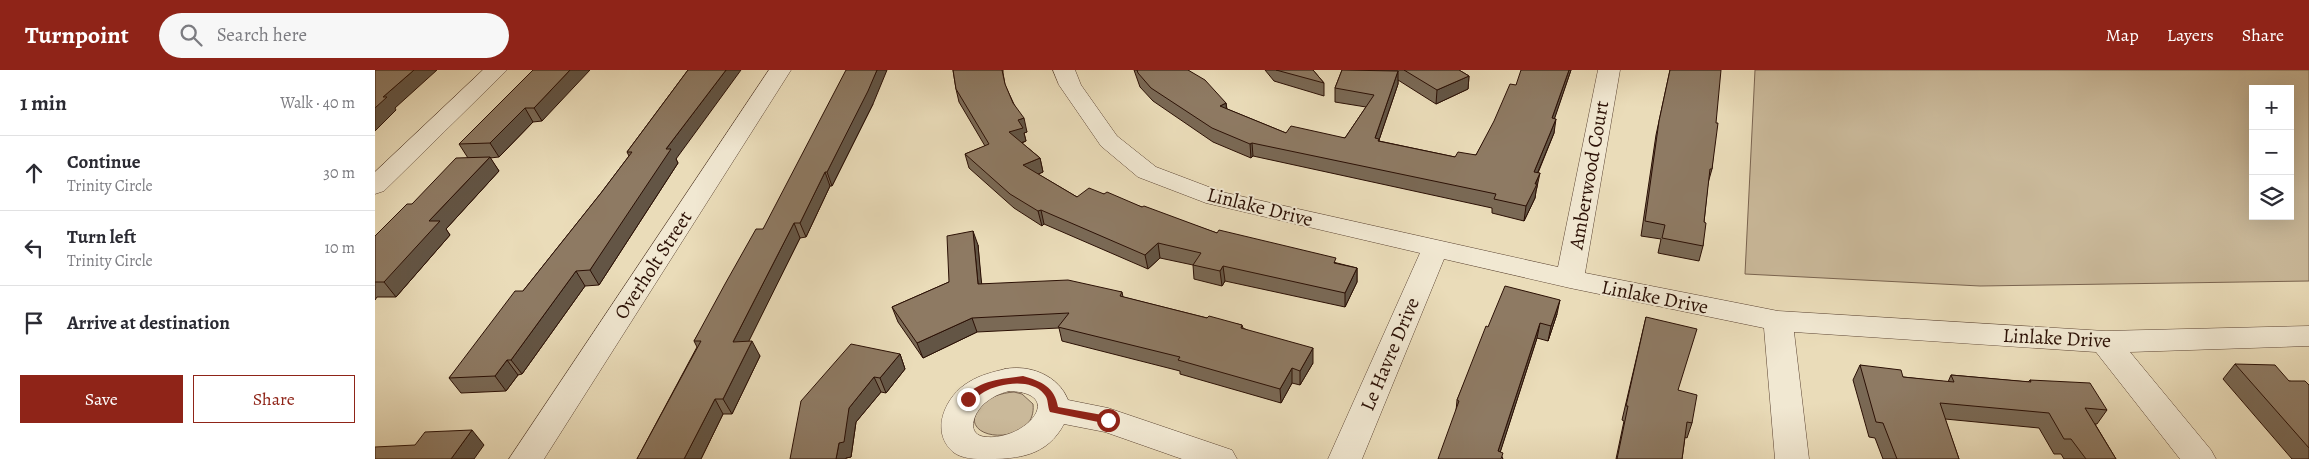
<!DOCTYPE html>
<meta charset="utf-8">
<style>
:root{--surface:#fff;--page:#f7f7f7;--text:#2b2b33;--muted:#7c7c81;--line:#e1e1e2;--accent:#8f2418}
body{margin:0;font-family:Alegreya,serif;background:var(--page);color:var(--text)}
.controls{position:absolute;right:15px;top:15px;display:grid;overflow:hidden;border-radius:0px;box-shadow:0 5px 20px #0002}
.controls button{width:45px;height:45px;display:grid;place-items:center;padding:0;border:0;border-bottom:1px solid var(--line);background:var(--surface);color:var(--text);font:25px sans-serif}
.stop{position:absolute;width:15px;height:15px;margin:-11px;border:4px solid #8f2418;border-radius:50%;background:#fff}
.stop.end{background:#8f2418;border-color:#fff;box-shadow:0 1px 5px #0008}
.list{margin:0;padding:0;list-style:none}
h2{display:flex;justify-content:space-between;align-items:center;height:65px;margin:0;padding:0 20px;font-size:21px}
h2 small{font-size:16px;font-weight:400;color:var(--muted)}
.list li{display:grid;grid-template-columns:32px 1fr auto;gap:15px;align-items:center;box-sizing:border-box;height:75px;padding:0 20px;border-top:1px solid var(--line)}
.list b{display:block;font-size:19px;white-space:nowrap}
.list p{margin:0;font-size:16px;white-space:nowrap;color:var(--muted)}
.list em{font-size:16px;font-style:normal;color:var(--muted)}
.actions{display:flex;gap:10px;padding:15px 20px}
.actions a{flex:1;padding:11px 0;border:1px solid var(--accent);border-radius:0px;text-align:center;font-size:18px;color:var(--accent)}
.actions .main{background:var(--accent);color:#fff}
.icon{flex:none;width:28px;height:28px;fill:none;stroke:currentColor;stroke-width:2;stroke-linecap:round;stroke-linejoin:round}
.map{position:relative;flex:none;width:1934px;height:389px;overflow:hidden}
header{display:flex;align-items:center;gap:30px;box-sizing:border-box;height:70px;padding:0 25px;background:var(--accent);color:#fff}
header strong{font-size:24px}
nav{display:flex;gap:28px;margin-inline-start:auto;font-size:18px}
.search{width:350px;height:45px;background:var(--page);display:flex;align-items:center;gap:12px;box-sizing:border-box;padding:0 18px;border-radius:28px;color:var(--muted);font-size:19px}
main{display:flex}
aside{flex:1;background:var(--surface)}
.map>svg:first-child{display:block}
.green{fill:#cab99a;stroke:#7a6450;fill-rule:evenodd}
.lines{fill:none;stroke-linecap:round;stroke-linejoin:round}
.minor-casing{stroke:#5b4332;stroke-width:1}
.minor{fill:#f1e8d2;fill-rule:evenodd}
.wall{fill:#7a6955;stroke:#2b1005}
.shaded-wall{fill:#635545;stroke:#2b1005}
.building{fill:#8e7a63;stroke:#2b1005}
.route{fill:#8f2418}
.labels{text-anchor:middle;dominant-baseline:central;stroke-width:4;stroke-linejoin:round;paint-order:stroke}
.street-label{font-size:20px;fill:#2b1005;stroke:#f1e8d2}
</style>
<header>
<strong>Turnpoint</strong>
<div class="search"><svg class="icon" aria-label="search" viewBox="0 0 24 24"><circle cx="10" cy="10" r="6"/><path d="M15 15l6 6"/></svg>Search here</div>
<nav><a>Map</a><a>Layers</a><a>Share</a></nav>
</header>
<main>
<aside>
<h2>1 min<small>Walk · 40 m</small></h2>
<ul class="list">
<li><svg class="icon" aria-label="ahead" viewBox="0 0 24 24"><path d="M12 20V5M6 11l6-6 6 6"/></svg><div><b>Continue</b><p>Trinity Circle</p></div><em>30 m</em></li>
<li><svg class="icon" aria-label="left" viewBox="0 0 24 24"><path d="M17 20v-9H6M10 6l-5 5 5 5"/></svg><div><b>Turn left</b><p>Trinity Circle</p></div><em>10 m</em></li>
<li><svg class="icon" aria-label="arrive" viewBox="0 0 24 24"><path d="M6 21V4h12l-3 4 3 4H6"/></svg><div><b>Arrive at destination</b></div></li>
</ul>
<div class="actions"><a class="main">Save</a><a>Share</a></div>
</aside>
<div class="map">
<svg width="1934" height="389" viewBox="0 0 1934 389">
<rect width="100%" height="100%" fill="#eadcb9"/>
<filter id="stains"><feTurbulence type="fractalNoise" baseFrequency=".004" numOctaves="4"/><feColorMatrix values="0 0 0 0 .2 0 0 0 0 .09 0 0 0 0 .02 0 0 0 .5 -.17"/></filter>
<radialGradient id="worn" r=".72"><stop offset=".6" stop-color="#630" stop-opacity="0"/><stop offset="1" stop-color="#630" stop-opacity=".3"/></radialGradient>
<g class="green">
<path d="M1380,0H1934V211L1605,216L1370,204ZM1878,19H1915V146H1878Z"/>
<path d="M639,322L647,324L658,334C663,378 579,372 604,338C612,327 626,323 639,322Z"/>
</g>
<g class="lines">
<g class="minor-casing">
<g id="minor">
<polygon points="108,0 132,0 9,121 0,124 0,102"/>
<polygon points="394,0 416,0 169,389 134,389"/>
<polygon points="678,0 700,0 706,15 742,66 781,97 847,122 1183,197 1223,0 1245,0 1210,203 1403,241 1730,261 1934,256 1934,276 1755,282 1836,380 1841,389 1805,389 1721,282 1419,262 1434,389 1400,389 1389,258 1195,218 1069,189 987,389 953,389 1045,183 831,133 763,107 726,76 684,15"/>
<path d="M630,299C655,294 684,306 693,330L733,338L857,380L862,389H807L730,362L689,354C672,386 644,389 611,389C600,389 587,389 578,382C554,361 571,325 594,312C605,305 618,302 630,299ZM634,321C692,323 651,370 612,367C590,366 598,343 610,333C617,327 625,323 634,321Z"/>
</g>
</g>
<use href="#minor" class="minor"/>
</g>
<g class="wall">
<polygon points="158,0 167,51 158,52 124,87 115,88 124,101 71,159 75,165 21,227 2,227 0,230 0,166 37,134 93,88 84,74"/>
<polygon points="313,0 301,89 303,93 224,215 210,216 147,304 143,305 131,321 86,323 74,308 148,221 226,123 254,86 252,82"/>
<polygon points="578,0 628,0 628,3 630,15 652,62 649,63 651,71 647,73 665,88 668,102 663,104 702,127 729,124 842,163 982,198 982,212 970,237 850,211 847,216 819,209 818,195 785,188 773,199 669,154 667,156 639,138 594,98 590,84 610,76 584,32 581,19"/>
<polygon points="759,0 813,0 851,33 852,39 911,63 970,68 991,37 960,32 960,18 967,0 1084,0 1094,6 1093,19 1061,34 1023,10 1023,14 1004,70 1004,71 1080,87 1101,85 1141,15 1196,0 1179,49 1179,63 1163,103 1162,117 1161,121 1160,128 1149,151 1117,143 1117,138 878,86 876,88 838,72 778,31 765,17"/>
<polygon points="890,0 938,0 949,13 949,26 899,11"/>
<polygon points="1295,0 1341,53 1337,99 1333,113 1329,152 1328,176 1324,191 1283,183 1286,169 1266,166 1281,65"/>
<polygon points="498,34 457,116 455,116 431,167 425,168 373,271 385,286 357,344 348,344 326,389 262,389 322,277 319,271 388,159"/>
<polygon points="603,175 606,214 747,222 748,227 832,248 867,255 868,258 938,293 925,315 917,313 906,333 805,304 805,301 687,271 684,258 602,262 548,288 523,252 517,237 574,212"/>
<polygon points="1182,244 1173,271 1162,268 1125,382 1128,389 1081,341 1082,330 1113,257"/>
<polygon points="1271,247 1317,353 1312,368 1310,367 1307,389 1241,389 1249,351 1247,350"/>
<polygon points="525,284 530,299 511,323 506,322 481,352 476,387 471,388 426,331"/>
<polygon points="1860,294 1914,311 1934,315 1934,389 1917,389 1848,309"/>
<polygon points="1485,295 1528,307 1573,312 1576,305 1653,312 1655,310 1732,340 1722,354 1720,354 1741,389 1689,389 1686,384 1679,384 1664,358 1570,349 1584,389 1508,389 1500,368 1494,367 1478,310"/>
</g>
<g class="shaded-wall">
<polygon points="39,0 62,0 20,38 21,40 0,61 0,38 8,27"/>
<polygon points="195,0 215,0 167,51 159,38"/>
<polygon points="351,0 366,0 301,89 303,93 224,215 215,200 291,79"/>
<polygon points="502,0 512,0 498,34 457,116 452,102"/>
<polygon points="1194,0 1196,0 1175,62 1177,48"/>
<polygon points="1023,1 1023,14 1004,70 1003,83 1000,68"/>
<polygon points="1094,6 1093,19 1061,34 1062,20"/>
<polygon points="851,33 852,46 845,36"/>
<polygon points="150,38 158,52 124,87 115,73"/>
<polygon points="649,48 652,62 649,63 651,71 637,76 634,62 643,50"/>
<polygon points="1181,49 1179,63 1157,116 1159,102"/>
<polygon points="877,73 878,86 876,88 875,74"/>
<polygon points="115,87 124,101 71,159 75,165 21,227 9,212 54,151"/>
<polygon points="665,88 668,102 652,109 648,95"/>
<polygon points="450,102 455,116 431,167 425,153"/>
<polygon points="1165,103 1162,117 1161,121 1160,128 1149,151 1151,136"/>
<polygon points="666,140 669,154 667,156 663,141"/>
<polygon points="419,153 425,168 366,287 358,272"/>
<polygon points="598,161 603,175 608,228 603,214"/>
<polygon points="783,173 785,188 773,199 770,185"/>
<polygon points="848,196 850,211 847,216 845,201"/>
<polygon points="982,198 982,212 970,237 970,223"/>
<polygon points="201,201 210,216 147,304 136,290"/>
<polygon points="1185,230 1182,244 1173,271 1176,256"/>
<polygon points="597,248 602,262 548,288 542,273"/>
<polygon points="1165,253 1162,268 1123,389 1123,381"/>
<polygon points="377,271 385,286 357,344 348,329"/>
<polygon points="938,278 938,293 925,315 925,301"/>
<polygon points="525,284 530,299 511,323 505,308"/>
<polygon points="132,290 143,305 131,321 120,306"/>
<polygon points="917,298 917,313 906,333 905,319"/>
<polygon points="499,307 506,322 481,352 476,387 471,388 471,389 461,389 464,373 474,338"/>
<polygon points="340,329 348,344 326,389 309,389"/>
<polygon points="97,360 109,375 99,389 76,389"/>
</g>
<g class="building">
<polygon points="0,0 39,0 8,27 12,27 0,38"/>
<polygon points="158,0 195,0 159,38 150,38 115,73 84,74"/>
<polygon points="313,0 351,0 291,79 296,79 215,200 201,201 136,290 132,290 120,306 74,308 140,221 148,221 226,123 257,82 252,82"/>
<polygon points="471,0 502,0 493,21 452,102 450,102 425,153 419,153 358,272 377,271 348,329 340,329 309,389 262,389 326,271 319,271 350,214 381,159 388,159"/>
<polygon points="578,0 627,0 630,14 638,33 649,48 643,50 648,58 634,62 665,88 648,95 702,127 714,118 729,124 732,122 767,137 769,136 842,163 844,160 961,188 959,193 982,198 970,223 848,196 845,201 818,195 826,183 783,173 770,185 666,140 663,141 635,124 590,84 614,74 581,19"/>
<polygon points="762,0 813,0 830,10 851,33 845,36 911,63 916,56 970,68 999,25 960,18 967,0 1023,1 1000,68 1004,69 1003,71 1080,87 1083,82 1101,85 1119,51 1135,14 1141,15 1146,0 1194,0 1177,48 1181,49 1159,102 1165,103 1160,114 1162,114 1151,136 1119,129 1121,124 877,73 875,74 837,58 776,18 763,3"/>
<polygon points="901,0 938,0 949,13"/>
<polygon points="1029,0 1084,0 1094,6 1062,20"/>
<polygon points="1295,0 1346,0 1341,53 1343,53 1337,99 1335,99 1329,152 1331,153 1328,176 1287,168 1290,155 1270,151 1284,51"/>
<polygon points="115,87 54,151 65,151 9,212 0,212 0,166 32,134 37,134 81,88"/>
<polygon points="598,161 603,214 693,210 747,222 745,226 832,248 834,246 867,255 866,258 938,278 925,301 917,298 905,319 803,290 805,287 683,257 694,243 597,248 542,273 517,237 574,212 572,166"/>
<polygon points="1130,216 1185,230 1176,256 1165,253 1123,381 1128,383 1126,389 1063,389 1084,331 1082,330 1111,256 1113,257"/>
<polygon points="1271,247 1322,259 1303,320 1322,325 1317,353 1312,352 1307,389 1242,389 1253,336 1251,336"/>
<polygon points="476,274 525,284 505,308 499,307 474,338 469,372 464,373 461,389 415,389 426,331"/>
<polygon points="1860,294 1900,295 1914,311 1930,311 1934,315 1934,378"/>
<polygon points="1485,295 1526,300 1528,307 1579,312 1576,305 1656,312 1655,310 1715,313 1732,340 1710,338 1741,389 1711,389 1696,369 1689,369 1674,343 1565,333 1584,389 1522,389 1508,353 1501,352"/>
<polygon points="97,360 76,389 0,389 0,377 40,375 50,362"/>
</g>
<path class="route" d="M648,306C666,311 680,317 683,337L733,346L737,350L733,354L675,342C672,336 674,329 669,324C656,308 625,313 609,322C604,325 599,330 593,333L588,329C602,310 627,309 648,306Z"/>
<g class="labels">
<g class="street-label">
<text transform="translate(1214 105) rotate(-80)">Amberwood Court</text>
<text transform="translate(885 137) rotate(14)">Linlake Drive</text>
<text transform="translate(278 195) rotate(-57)">Overholt Street</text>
<text transform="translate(1280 227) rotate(11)">Linlake Drive</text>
<text transform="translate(1682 268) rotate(3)">Linlake Drive</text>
<text transform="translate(1015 284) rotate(-67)">Le Havre Drive</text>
</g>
</g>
<rect width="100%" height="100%" filter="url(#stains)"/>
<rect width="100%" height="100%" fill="url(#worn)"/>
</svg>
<div class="controls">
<button>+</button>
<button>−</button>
<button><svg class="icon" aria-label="layers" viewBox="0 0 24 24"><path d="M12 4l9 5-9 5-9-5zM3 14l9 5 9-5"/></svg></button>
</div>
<div class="stop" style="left:733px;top:350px"></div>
<div class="stop end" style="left:593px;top:329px"></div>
</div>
</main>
